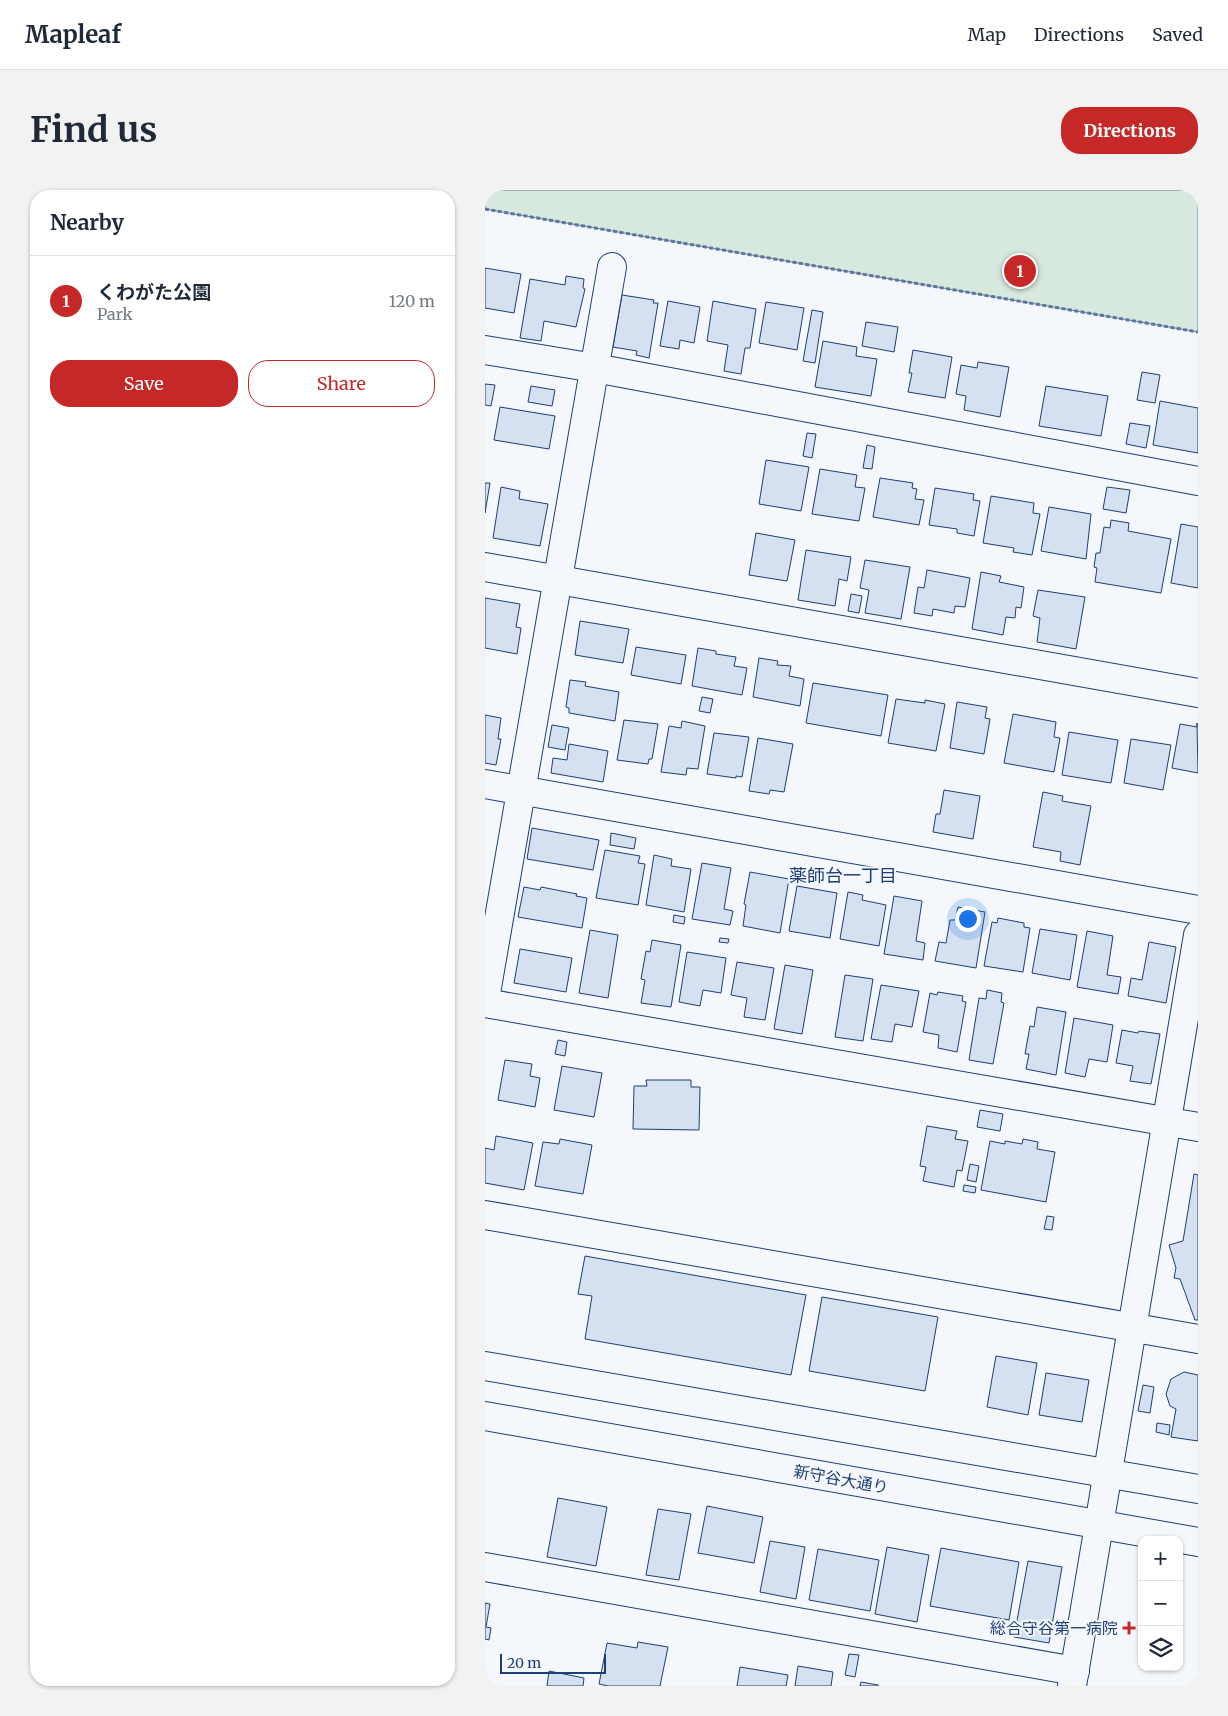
<!DOCTYPE html>
<meta charset="utf-8">
<style>
:root{--surface:#fff;--page:#f2f2f3;--text:#1f2937;--muted:#747a83;--line:#e0e1e3;--accent:#c62828}
body{margin:0;font-family:Merriweather,"Noto Sans JP",serif;background:var(--page);color:var(--text)}
.controls{position:absolute;right:15px;bottom:15px;display:grid;overflow:hidden;border-radius:10px;box-shadow:0 1px 4px #0004}
.controls button{width:45px;height:45px;display:grid;place-items:center;padding:0;border:0;border-bottom:1px solid var(--line);background:var(--surface);color:var(--text);font:25px sans-serif}
.scale{position:absolute;left:15px;bottom:12px;width:106px;box-sizing:border-box;padding-left:5px;border:2px solid #1d3f73;border-top:0;font-size:14px;line-height:18px;white-space:nowrap;color:#1d3f73;-webkit-text-stroke:4px #f4f7fb;paint-order:stroke}
.you{position:absolute;left:482px;top:728px;width:18px;height:18px;margin:-12px;border:4px solid #fff;border-radius:50%;background:#1a73e8;box-shadow:0 0 0 8px #1a73e833}
.badge{display:grid;place-items:center;width:32px;height:32px;border-radius:50%;background:var(--accent);color:#fff;font-size:16px;font-weight:700}
.pin{position:absolute;translate:-50% -50%;border:2px solid #fff;box-shadow:0 1px 5px #0006}
.list{margin:0;padding:0;list-style:none}
h2{display:flex;justify-content:space-between;align-items:center;height:65px;margin:0;padding:0 20px;font-size:21px}
h2 small{font-size:16px;font-weight:400;color:var(--muted)}
.list li{display:grid;grid-template-columns:32px 1fr auto;gap:15px;align-items:center;box-sizing:border-box;height:90px;padding:0 20px;border-top:1px solid var(--line)}
.list b{display:block;font-size:19px;white-space:nowrap}
.list p{margin:0;font-size:16px;white-space:nowrap;color:var(--muted)}
.list em{font-size:16px;font-style:normal;color:var(--muted)}
.actions{display:flex;gap:10px;padding:15px 20px}
.actions a{flex:1;padding:11px 0;border:1px solid var(--accent);border-radius:20px;text-align:center;font-size:18px;color:var(--accent)}
.actions .main{background:var(--accent);color:#fff}
.icon{flex:none;width:28px;height:28px;fill:none;stroke:currentColor;stroke-width:2;stroke-linecap:round;stroke-linejoin:round}
.map{position:relative;flex:none;width:713px;height:1496px;overflow:hidden;border-radius:20px}
header{display:flex;align-items:center;gap:30px;box-sizing:border-box;height:70px;padding:0 25px;background:var(--surface);border-bottom:1px solid var(--line)}
header strong{font-size:24px}
nav{display:flex;gap:28px;margin-inline-start:auto;font-size:18px}
.intro{display:flex;align-items:center;justify-content:space-between;box-sizing:border-box;height:120px;padding:0 30px}
h1{margin:0;font-size:35px}
.button{padding:12px 22px;border-radius:20px;background:var(--accent);color:#fff;font-size:18px;font-weight:700}
main{display:flex;gap:30px;padding:0 30px}
aside{flex:1;background:var(--surface);border-radius:20px;box-shadow:0 1px 4px #0004}
.map>svg:first-child{display:block}
.green{fill:#d7e8df;stroke:#687fa3}
.building{fill:#d5e0f0;stroke:#1d3f73}
.lines{fill:none;stroke-linecap:round;stroke-linejoin:round}
.minor-casing{stroke:#1d3f73;stroke-width:30}
.path{stroke:#5e769c;stroke-width:3;stroke-dasharray:4 2.5;stroke-linecap:butt}
.minor{stroke:#f4f7fb;stroke-width:28}
.poi-dot{fill:#c62828;stroke:#f4f7fb;stroke-width:2}
.labels{text-anchor:middle;dominant-baseline:central;stroke-width:4;stroke-linejoin:round;paint-order:stroke}
.street-label{font-size:16px;fill:#1d3f73;stroke:#f4f7fb}
.poi-label{font-size:16px;fill:#1d3f73;stroke:#f4f7fb;text-anchor:end}
.neighbourhood-label{font-size:18px;fill:#1d3f73;stroke:#f4f7fb}
</style>
<header>
<strong>Mapleaf</strong>
<nav><a>Map</a><a>Directions</a><a>Saved</a></nav>
</header>
<div class="intro"><h1>Find us</h1><a class="button">Directions</a></div>
<main>
<aside>
<h2>Nearby<small></small></h2>
<ul class="list">
<li><span class="badge">1</span><div><b>くわがた公園</b><p>Park</p></div><em>120 m</em></li>
</ul>
<div class="actions"><a class="main">Save</a><a>Share</a></div>
</aside>
<div class="map">
<svg width="713" height="1496" viewBox="0 0 713 1496">
<rect width="100%" height="100%" fill="#f4f7fb"/>
<polygon class="green" points="0,0 713,0 713,142 0,19"/>
<g class="building">
<polygon points="0,78 36,84 29,123 0,118"/>
<polygon points="81,86 99,89 98,98 100,99 91,137 59,131 56,151 35,148 45,89 80,95"/>
<polygon points="137,105 169,110 168,113 173,113 164,168 151,165 152,161 128,157"/>
<polygon points="183,111 215,117 209,153 195,150 194,159 175,156"/>
<polygon points="228,111 271,119 265,158 260,158 256,184 239,181 243,155 222,151"/>
<polygon points="281,112 319,118 312,160 274,153"/>
<polygon points="327,120 338,122 330,173 318,171"/>
<polygon points="381,132 413,137 409,162 377,156"/>
<polygon points="338,151 372,157 371,166 392,169 386,206 330,197"/>
<polygon points="428,160 467,167 460,208 423,202 427,183 424,183"/>
<polygon points="493,172 524,177 515,227 479,220 481,206 471,204 476,175 492,178"/>
<polygon points="657,182 675,185 670,213 652,210"/>
<polygon points="0,194 10,195 6,216 0,215"/>
<polygon points="46,196 70,200 67,216 43,212"/>
<polygon points="561,196 623,206 616,246 554,236"/>
<polygon points="675,211 713,218 713,263 668,255"/>
<polygon points="15,217 70,226 64,259 9,250"/>
<polygon points="645,233 665,236 661,258 641,254"/>
<polygon points="322,243 331,244 327,268 318,266"/>
<polygon points="382,255 390,257 387,279 378,278"/>
<polygon points="281,270 324,277 316,321 274,314"/>
<polygon points="335,279 372,285 370,297 380,298 374,331 327,324"/>
<polygon points="395,288 428,293 427,298 432,299 430,309 439,310 434,335 388,327"/>
<polygon points="0,293 5,293 0,323"/>
<polygon points="16,297 35,301 34,309 63,314 55,356 8,348"/>
<polygon points="622,297 645,300 641,323 618,319"/>
<polygon points="450,298 489,304 488,310 495,311 489,346 472,343 472,339 444,335"/>
<polygon points="506,306 549,313 548,323 555,324 547,365 528,362 529,358 498,353"/>
<polygon points="564,317 606,324 601,369 556,361"/>
<polygon points="626,330 644,333 643,341 686,349 676,403 610,392 612,378 609,377 611,363 615,363 619,337 625,338"/>
<polygon points="696,334 713,337 713,398 686,393"/>
<polygon points="271,343 310,350 302,391 264,385"/>
<polygon points="321,360 366,367 362,391 354,389 350,416 313,410"/>
<polygon points="380,370 425,377 416,429 380,423 384,400 375,398"/>
<polygon points="442,380 485,388 480,417 470,416 469,423 448,419 447,426 429,423 433,397 439,398"/>
<polygon points="496,382 516,386 514,392 539,397 536,418 531,417 530,428 521,427 518,445 487,439"/>
<polygon points="553,400 600,407 591,459 552,452 555,428 548,426"/>
<polygon points="366,404 377,406 374,423 363,421"/>
<polygon points="0,408 35,414 31,437 36,438 32,464 0,458"/>
<polygon points="95,431 144,439 138,473 90,465"/>
<polygon points="151,457 201,465 196,494 146,485"/>
<polygon points="213,458 231,461 231,464 251,467 249,476 262,478 257,505 207,496"/>
<polygon points="274,468 293,471 292,475 306,476 304,486 319,489 315,516 268,507"/>
<polygon points="85,490 101,492 100,496 134,502 130,531 84,523 84,518 81,517"/>
<polygon points="328,493 403,505 396,546 321,533"/>
<polygon points="217,507 228,509 225,523 214,521"/>
<polygon points="411,509 440,513 440,510 460,514 451,561 403,553"/>
<polygon points="472,512 502,517 500,528 505,529 499,564 465,558"/>
<polygon points="528,524 571,532 569,547 575,548 569,582 519,573"/>
<polygon points="0,525 16,528 13,549 16,549 11,575 0,573"/>
<polygon points="139,530 173,534 167,569 164,569 163,574 132,570"/>
<polygon points="197,531 220,536 213,579 202,578 201,585 176,582 184,536 196,538"/>
<polygon points="712,533 713,583 687,578 695,534 712,537"/>
<polygon points="67,535 84,538 80,560 63,557"/>
<polygon points="584,542 633,550 626,593 577,585"/>
<polygon points="229,543 264,547 257,587 251,586 251,588 222,584"/>
<polygon points="273,548 308,554 299,602 285,600 284,604 264,601"/>
<polygon points="646,549 686,555 678,600 639,593"/>
<polygon points="84,554 123,561 118,592 66,583 68,568 82,570"/>
<polygon points="459,600 495,606 488,649 448,642 451,624 455,624"/>
<polygon points="558,602 578,606 577,611 606,616 595,675 575,671 576,662 548,657"/>
<polygon points="47,638 114,650 108,680 42,669"/>
<polygon points="126,643 151,648 149,659 125,655"/>
<polygon points="120,660 155,666 153,673 160,674 153,715 111,708"/>
<polygon points="169,665 187,669 186,676 206,679 199,722 161,715"/>
<polygon points="217,673 246,678 239,719 248,721 245,735 207,729"/>
<polygon points="265,682 304,689 295,743 258,736 261,715 259,714"/>
<polygon points="312,696 352,703 345,748 304,741"/>
<polygon points="39,697 55,700 56,697 92,704 91,706 102,708 97,738 33,727"/>
<polygon points="363,702 378,705 377,710 401,715 394,756 355,749"/>
<polygon points="409,706 437,711 431,751 440,753 438,770 399,764"/>
<polygon points="473,717 500,722 491,778 450,771 454,752 461,753 465,730 470,730"/>
<polygon points="189,725 200,727 199,734 188,732"/>
<polygon points="513,728 539,733 539,737 545,738 538,782 499,776 507,732 512,733"/>
<polygon points="555,739 592,745 585,790 547,783"/>
<polygon points="105,740 133,745 123,808 94,803"/>
<polygon points="602,741 628,746 622,785 636,787 633,804 592,797"/>
<polygon points="235,748 244,749 243,753 234,752"/>
<polygon points="167,750 196,755 186,817 156,813 160,790 156,789 161,761 165,762"/>
<polygon points="664,752 691,757 681,813 643,806 646,788 657,790"/>
<polygon points="35,759 87,768 81,802 29,793"/>
<polygon points="202,762 241,768 236,803 218,800 215,816 194,812"/>
<polygon points="252,772 289,778 280,830 259,827 262,808 246,805"/>
<polygon points="300,775 328,780 317,844 289,839"/>
<polygon points="360,785 388,789 378,851 350,847"/>
<polygon points="396,795 434,801 427,837 410,834 407,852 386,849"/>
<polygon points="502,800 517,803 516,812 519,813 508,874 484,870 494,808 501,809"/>
<polygon points="453,802 478,806 477,811 481,812 472,862 453,858 454,845 438,842 445,803 452,805"/>
<polygon points="552,817 581,822 571,885 541,879 544,864 540,864 545,836 549,837"/>
<polygon points="589,828 628,835 622,872 604,869 600,887 580,883"/>
<polygon points="637,840 653,843 654,841 675,844 666,894 645,891 648,876 631,873"/>
<polygon points="73,850 82,852 80,866 70,864"/>
<polygon points="20,870 47,874 45,886 55,888 50,917 13,910"/>
<polygon points="77,876 117,883 109,927 69,920"/>
<polygon points="161,890 206,890 206,897 215,897 214,940 148,939 149,896 162,896"/>
<polygon points="495,920 518,924 515,941 492,937"/>
<polygon points="442,936 472,941 470,949 483,951 477,981 472,980 469,997 438,991 441,977 435,976"/>
<polygon points="11,946 48,953 39,1000 0,993 0,958 9,960"/>
<polygon points="75,949 107,955 98,1004 50,996 58,952 74,954"/>
<polygon points="538,949 553,952 552,959 570,962 561,1012 496,1000 505,951 520,954 520,951 537,954"/>
<polygon points="485,974 494,976 491,992 482,990"/>
<polygon points="709,984 713,985 713,1130 710,1130 695,1089 689,1088 691,1078 684,1055 698,1051"/>
<polygon points="479,995 491,997 490,1003 478,1001"/>
<polygon points="562,1026 569,1027 567,1040 559,1039"/>
<polygon points="100,1066 321,1105 306,1185 100,1149 107,1106 93,1104"/>
<polygon points="337,1107 453,1127 440,1201 324,1181"/>
<polygon points="511,1166 552,1173 543,1225 502,1217"/>
<polygon points="699,1182 713,1185 713,1251 686,1247 691,1219 685,1216 681,1204 686,1189"/>
<polygon points="561,1183 604,1190 597,1232 554,1225"/>
<polygon points="658,1195 669,1197 665,1223 653,1221"/>
<polygon points="672,1233 685,1235 684,1245 671,1242"/>
<polygon points="73,1308 122,1317 111,1376 62,1367"/>
<polygon points="222,1316 278,1327 269,1373 213,1363"/>
<polygon points="173,1319 206,1324 194,1390 161,1385"/>
<polygon points="285,1351 320,1357 311,1409 275,1402"/>
<polygon points="402,1357 444,1365 432,1432 390,1424"/>
<polygon points="456,1358 534,1372 524,1430 445,1416"/>
<polygon points="333,1359 394,1370 385,1421 324,1410"/>
<polygon points="543,1371 577,1377 564,1453 529,1447"/>
<polygon points="0,1413 5,1414 1,1437 6,1438 4,1450 0,1449"/>
<polygon points="153,1452 183,1457 175,1496 123,1496 114,1494 122,1453 152,1458"/>
<polygon points="364,1464 374,1465 370,1487 360,1485"/>
<polygon points="313,1476 348,1482 346,1496 310,1496"/>
<polygon points="255,1477 303,1485 301,1496 252,1496"/>
<polygon points="64,1481 99,1488 98,1496 62,1496"/>
<polygon points="376,1492 393,1495 393,1496 375,1496"/>
</g>
<g class="lines">
<g class="minor-casing">
<g id="minor">
<polyline points="0,160 110,178 713,291"/>
<polyline points="0,377 713,503"/>
<polyline points="0,594 713,720"/>
<polyline points="0,809 127,77"/>
<polyline points="0,813 713,937"/>
<polyline points="0,1025 713,1149"/>
<polyline points="0,1176 713,1299"/>
<polyline points="0,1226 713,1352"/>
<polyline points="0,1377 590,1481"/>
<polyline points="587,1496 713,745"/>
</g>
</g>
<polyline class="path" points="0,19 713,142"/>
<use href="#minor" class="minor"/>
</g>
<path class="poi-dot" d="M641.5 1430.5h5v5h5v5h-5v5h-5v-5h-5v-5h5z"/>
<g class="labels">
<g class="street-label">
<text transform="translate(356 1289) rotate(10)">新守谷大通り</text>
</g>
<g class="poi-label">
<text x="633" y="1438">総合守谷第一病院</text>
</g>
<g class="neighbourhood-label">
<text x="358" y="685">薬師台一丁目</text>
</g>
</g>
</svg>
<div class="controls">
<button>+</button>
<button>−</button>
<button><svg class="icon" aria-label="layers" viewBox="0 0 24 24"><path d="M12 4l9 5-9 5-9-5zM3 14l9 5 9-5"/></svg></button>
</div>
<div class="scale">20 m</div>
<div class="you"></div>
<div class="pin badge" style="left:535px;top:81px">1</div>
</div>
</main>
